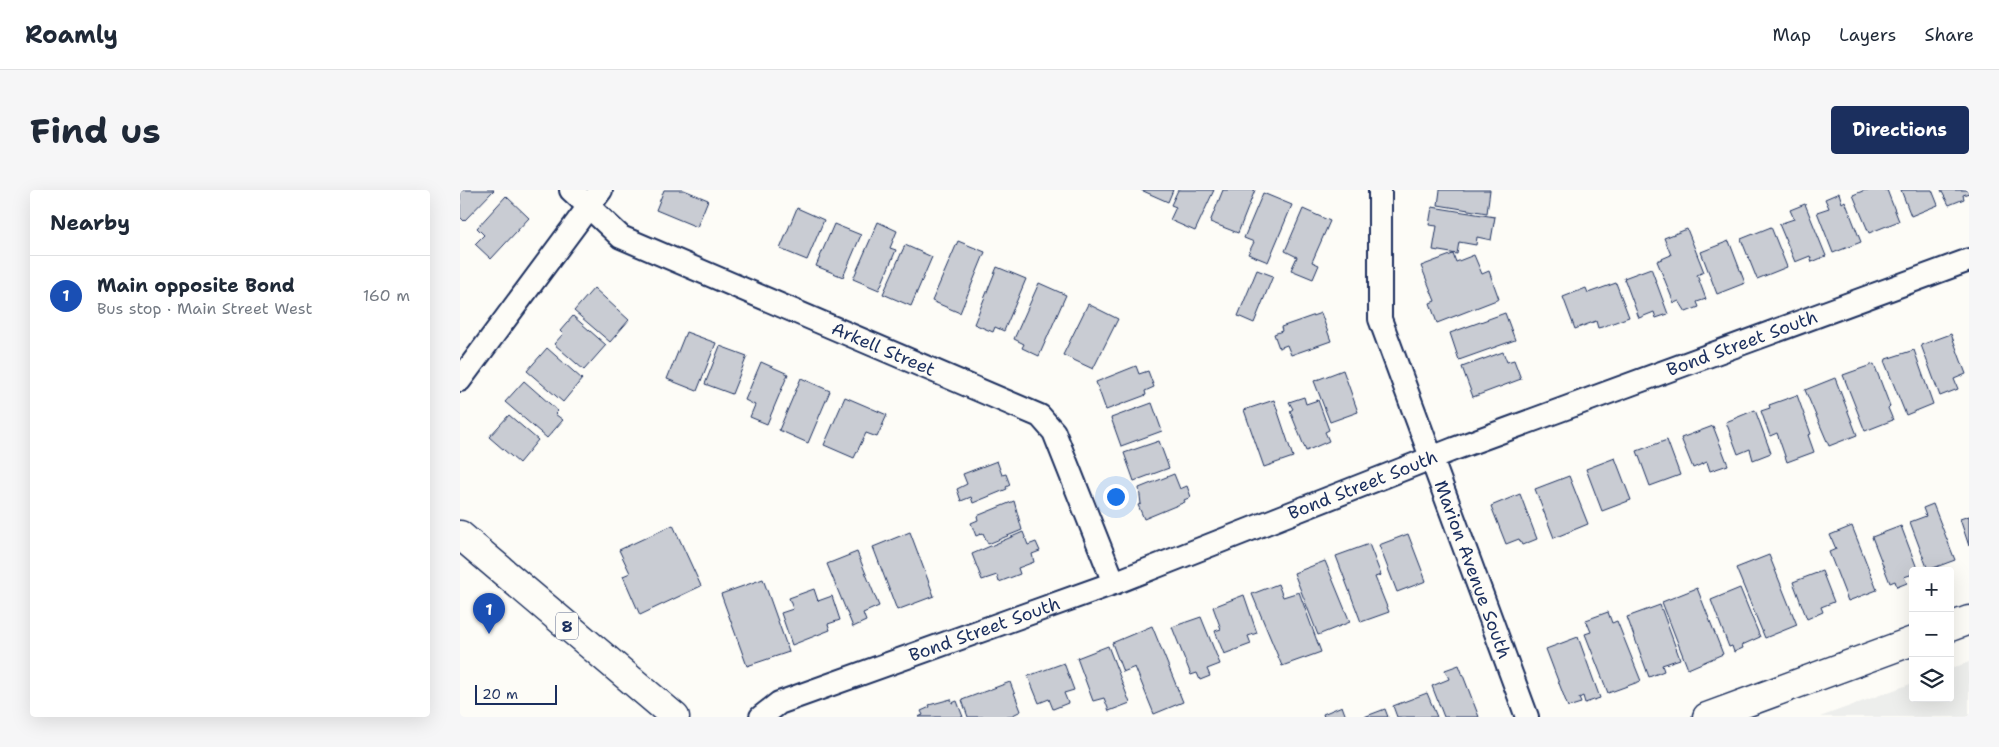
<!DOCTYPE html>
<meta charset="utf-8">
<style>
:root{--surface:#fff;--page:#f6f6f7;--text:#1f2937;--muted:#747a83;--line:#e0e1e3;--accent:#1b2f5e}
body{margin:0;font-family:"Shantell Sans",sans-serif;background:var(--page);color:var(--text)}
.controls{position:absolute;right:15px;bottom:15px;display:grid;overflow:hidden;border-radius:5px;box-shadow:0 5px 20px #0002}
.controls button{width:45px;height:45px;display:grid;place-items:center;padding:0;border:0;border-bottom:1px solid var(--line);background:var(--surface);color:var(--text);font:25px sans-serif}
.scale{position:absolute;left:15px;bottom:12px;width:82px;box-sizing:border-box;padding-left:5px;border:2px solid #1b2f5e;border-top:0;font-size:14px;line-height:18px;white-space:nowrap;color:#1b2f5e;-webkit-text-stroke:4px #fdfcf7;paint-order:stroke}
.you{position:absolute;left:655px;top:306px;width:18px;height:18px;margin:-12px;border:4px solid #fff;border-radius:50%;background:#1a73e8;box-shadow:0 0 0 8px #1a73e833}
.badge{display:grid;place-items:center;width:32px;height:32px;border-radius:50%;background:var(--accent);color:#fff;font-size:16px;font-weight:700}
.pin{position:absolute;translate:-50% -41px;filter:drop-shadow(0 1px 2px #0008)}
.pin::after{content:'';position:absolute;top:26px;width:18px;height:15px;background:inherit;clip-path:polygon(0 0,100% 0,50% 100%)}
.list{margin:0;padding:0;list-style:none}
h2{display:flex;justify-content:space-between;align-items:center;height:65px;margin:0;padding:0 20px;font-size:21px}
h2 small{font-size:16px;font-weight:400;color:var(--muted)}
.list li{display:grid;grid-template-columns:32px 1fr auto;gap:15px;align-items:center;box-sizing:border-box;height:80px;padding:0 20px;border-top:1px solid var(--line)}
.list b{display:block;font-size:19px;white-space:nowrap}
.list p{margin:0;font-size:16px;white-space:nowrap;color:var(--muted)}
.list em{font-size:16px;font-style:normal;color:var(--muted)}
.icon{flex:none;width:28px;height:28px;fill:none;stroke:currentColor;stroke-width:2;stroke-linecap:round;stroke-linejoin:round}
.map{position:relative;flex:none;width:1509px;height:527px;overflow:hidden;border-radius:5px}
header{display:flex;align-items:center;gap:30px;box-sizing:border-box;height:70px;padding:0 25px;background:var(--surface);border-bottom:1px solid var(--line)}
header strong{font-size:24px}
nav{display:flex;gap:28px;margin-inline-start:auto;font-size:18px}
.intro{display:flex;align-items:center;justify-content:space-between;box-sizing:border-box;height:120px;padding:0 30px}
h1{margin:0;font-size:35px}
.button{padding:12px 22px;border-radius:5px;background:var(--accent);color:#fff;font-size:18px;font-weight:700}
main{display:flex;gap:30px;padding:0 30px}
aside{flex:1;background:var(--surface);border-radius:5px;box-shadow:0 5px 20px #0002}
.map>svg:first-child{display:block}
.built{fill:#edeeec}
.building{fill:#c9ccd3;stroke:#1b2f5e}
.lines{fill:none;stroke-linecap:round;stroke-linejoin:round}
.street-casing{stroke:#1b2f5e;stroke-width:26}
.secondary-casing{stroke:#1b2f5e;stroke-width:31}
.primary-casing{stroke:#1b2f5e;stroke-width:31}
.street{stroke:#fdfcf7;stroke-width:22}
.secondary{stroke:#fdfcf7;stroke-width:28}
.primary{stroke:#fdfcf7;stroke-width:28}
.labels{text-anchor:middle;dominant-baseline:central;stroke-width:4.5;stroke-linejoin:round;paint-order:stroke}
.shield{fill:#fdfcf7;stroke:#5f6c8c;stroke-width:1}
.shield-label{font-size:16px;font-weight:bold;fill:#1b2f5e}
.street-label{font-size:18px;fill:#1b2f5e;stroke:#fdfcf7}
</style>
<header>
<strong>Roamly</strong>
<nav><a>Map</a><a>Layers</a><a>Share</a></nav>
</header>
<div class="intro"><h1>Find us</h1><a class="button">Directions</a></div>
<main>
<aside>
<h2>Nearby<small></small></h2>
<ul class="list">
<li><span class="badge" style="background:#1a4fb4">1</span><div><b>Main opposite Bond</b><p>Bus stop · Main Street West</p></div><em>160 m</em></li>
</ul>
</aside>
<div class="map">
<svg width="1509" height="527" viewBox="0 0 1509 527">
<rect width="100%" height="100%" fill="#fdfcf7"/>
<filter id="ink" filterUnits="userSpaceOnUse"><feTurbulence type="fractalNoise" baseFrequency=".02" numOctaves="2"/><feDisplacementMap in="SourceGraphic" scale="10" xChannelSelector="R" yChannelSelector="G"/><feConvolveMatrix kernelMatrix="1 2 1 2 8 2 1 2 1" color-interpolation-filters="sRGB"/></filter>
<g filter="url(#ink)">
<polygon class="built" points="1509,472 1509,527 1360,527 1453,493 1453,508 1490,508 1490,479"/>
<g class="building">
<polygon points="0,0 34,0 4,31 0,27"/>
<polygon points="204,0 224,0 248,10 237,37 196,20"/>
<polygon points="681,0 713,0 708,12"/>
<polygon points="718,0 754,0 735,41 710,30 716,17 711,15"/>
<polygon points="763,0 795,0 778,43 750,32"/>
<polygon points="980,0 1030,0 1027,23 978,15"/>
<polygon points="1405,0 1427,0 1439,31 1409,43 1393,5"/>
<polygon points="1441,0 1472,0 1478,15 1451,26"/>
<polygon points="1481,0 1509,0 1509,3 1503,5 1504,9 1489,15"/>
<polygon points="803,3 832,15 808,72 788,64 794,52 784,48"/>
<polygon points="1379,3 1382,13 1385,11 1401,52 1373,63 1357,22 1369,18 1365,9"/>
<polygon points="46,6 69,28 31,69 15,54 24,45 17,38"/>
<polygon points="1345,14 1366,66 1352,72 1350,66 1335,72 1319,34 1334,29 1330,20"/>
<polygon points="972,17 1035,27 1031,50 1017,47 1016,55 999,52 997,64 973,60 977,36 969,35"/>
<polygon points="337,18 364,30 347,70 320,59"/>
<polygon points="843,19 870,31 852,72 859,75 853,89 831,80 837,67 825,61"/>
<polygon points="418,32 437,41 430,58 436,60 419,100 393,89"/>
<polygon points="374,34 401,45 383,87 356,76"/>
<polygon points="1311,37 1327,77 1297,89 1281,49"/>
<polygon points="1227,39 1244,82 1237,85 1246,109 1237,112 1239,117 1226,122 1219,111 1214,113 1197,71 1211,65 1204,48"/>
<polygon points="498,51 525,62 500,123 472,111"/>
<polygon points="1269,51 1285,93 1257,104 1241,62"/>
<polygon points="445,55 472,67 451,116 423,104"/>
<polygon points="993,64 996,72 1014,65 1022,84 1029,81 1039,109 977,133 970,113 975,111 961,76"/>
<polygon points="537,77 566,89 544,141 535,137 533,142 514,134"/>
<polygon points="1191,78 1208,124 1196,128 1194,122 1179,128 1164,88"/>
<polygon points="797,80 813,86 794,133 778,126"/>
<polygon points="579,93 606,105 579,166 562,158 564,154 554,149"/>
<polygon points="1156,93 1169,127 1142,137 1138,138 1136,131 1115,139 1103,107 1126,98 1128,103"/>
<polygon points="134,98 169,130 150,152 114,121"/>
<polygon points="628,114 658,129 633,179 603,165"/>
<polygon points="861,123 871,151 831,165 827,155 819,158 814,144 822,141 821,137"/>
<polygon points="1045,123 1055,150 999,170 990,143"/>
<polygon points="113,126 146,155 124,180 94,154 103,144 100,141"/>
<polygon points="226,142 256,153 237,201 207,189"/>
<polygon points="1491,144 1506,184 1494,189 1498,199 1480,206 1461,155"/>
<polygon points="260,156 287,166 272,204 245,194"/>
<polygon points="87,158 122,189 103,212 67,181"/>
<polygon points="1454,160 1473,214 1446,225 1425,173 1426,169"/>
<polygon points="1043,162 1047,172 1054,170 1061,189 1013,207 1002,177"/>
<polygon points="301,172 328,184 307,234 290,227 295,215 285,210"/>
<polygon points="1414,174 1430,216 1428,218 1433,230 1405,241 1383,185"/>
<polygon points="676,176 679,184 688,181 694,197 685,201 686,205 646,220 636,192"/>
<polygon points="883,180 898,222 870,232 854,191"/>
<polygon points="341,188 370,201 348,253 319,240"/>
<polygon points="1375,188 1397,245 1369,256 1345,200"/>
<polygon points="64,191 98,221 95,224 103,230 87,248 45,212"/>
<polygon points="1337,205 1351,244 1348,245 1354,262 1327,272 1317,243 1310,246 1301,221 1310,218 1309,215"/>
<polygon points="385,207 427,225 417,247 406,243 394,268 364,255"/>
<polygon points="844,207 846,214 858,210 869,240 865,242 869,251 846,261 830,221 833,219 829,212"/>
<polygon points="814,210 833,267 804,277 784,220"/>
<polygon points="692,213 702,241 661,256 651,228"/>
<polygon points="1295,220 1311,263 1293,270 1290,259 1278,264 1266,232"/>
<polygon points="49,225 78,250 59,273 29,247"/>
<polygon points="1253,236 1268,275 1250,281 1247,272 1233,278 1221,248"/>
<polygon points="1207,250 1220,285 1190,296 1177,261"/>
<polygon points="699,251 709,278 674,291 664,263"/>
<polygon points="1155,268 1171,310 1142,321 1126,279"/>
<polygon points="537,271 542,285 546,284 550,295 546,297 547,299 513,313 511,307 501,311 497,299 507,294 503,284"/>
<polygon points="714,284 720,299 727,296 731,307 724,310 725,312 684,329 678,315 681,314 679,298"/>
<polygon points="1109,286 1128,334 1094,348 1075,299"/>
<polygon points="1060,304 1077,349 1062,355 1059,349 1046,354 1031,316"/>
<polygon points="554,311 562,340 528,354 523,343 516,346 511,333 518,330 517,326"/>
<polygon points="1473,314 1495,370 1468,380 1450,332 1466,326 1463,318"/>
<polygon points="1509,326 1509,356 1500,329"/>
<polygon points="213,335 241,396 180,425 163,386 170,383 159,360"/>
<polygon points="1392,336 1417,400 1388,411 1369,362 1376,359 1370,345"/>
<polygon points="1441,336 1458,381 1453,381 1453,384 1444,387 1447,393 1437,397 1435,391 1430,393 1412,347"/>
<polygon points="450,342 474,406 437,420 413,357"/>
<polygon points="563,342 568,355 576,352 580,361 572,364 574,372 558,378 560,384 539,392 537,385 522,390 512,364"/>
<polygon points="948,344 966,391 937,402 919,355"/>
<polygon points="909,354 921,385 915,387 929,422 901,432 876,366"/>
<polygon points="397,362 419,416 403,423 406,431 393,437 367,374"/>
<polygon points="1309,365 1337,435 1305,448 1276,378"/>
<polygon points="865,371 890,432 858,445 834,383"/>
<polygon points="1362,381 1374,412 1361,417 1363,422 1347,429 1333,392"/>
<polygon points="303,389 329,462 287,476 261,404"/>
<polygon points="818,394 823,407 839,402 861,462 822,476 792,404"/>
<polygon points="1237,398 1263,464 1228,479 1202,412"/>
<polygon points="1280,398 1300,447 1282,455 1283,458 1274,462 1272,456 1269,457 1251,410"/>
<polygon points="354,399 358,411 372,406 380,430 368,434 370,440 332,455 321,423 333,419 329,408"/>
<polygon points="784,405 797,443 788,446 791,454 764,464 755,441 761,439 753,417"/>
<polygon points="1200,415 1220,469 1202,475 1204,481 1189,487 1167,427"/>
<polygon points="1148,422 1152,433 1157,431 1181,491 1148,503 1125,444 1131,442 1126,430"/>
<polygon points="741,427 760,474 747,479 750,486 740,490 737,483 731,485 712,437"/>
<polygon points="692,436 723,512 694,524 675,477 663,482 652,453"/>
<polygon points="1118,447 1140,508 1125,513 1123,506 1119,508 1121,513 1108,517 1086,459"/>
<polygon points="648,456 670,513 649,521 644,508 633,511 617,468"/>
<polygon points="604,473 614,500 604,503 608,513 593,519 589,509 579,513 568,486"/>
<polygon points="999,475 1019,527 984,527 972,496 989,489 985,480"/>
<polygon points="550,492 561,521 549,527 508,527 502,510"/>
<polygon points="967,503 977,527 937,527 933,516"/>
<polygon points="491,509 492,513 497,511 503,527 458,527 463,525 461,521 470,517 469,515"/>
<polygon points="882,516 886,527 864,527 863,524"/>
<polygon points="925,519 928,527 904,527"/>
</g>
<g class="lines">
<g class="street-casing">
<g id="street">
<path id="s1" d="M111,0L161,47L580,226L594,242L654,393"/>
<path id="s2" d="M920,0V129L1067,527"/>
<polyline points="0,190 141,0"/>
<path id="s3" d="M301,527L319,513L654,393L994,259L1509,70"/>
</g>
</g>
<g class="secondary-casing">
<g id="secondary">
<polyline points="1490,437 1509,430"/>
<polyline points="1247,527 1453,451"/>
</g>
</g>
<g class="primary-casing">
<polyline id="primary" points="0,345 215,527"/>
</g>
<use href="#street" class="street"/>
<use href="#secondary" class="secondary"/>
<use href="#primary" class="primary"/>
</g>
</g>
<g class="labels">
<rect class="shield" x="96" y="422.5" width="22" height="27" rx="4"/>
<g class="shield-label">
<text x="107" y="436">8</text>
</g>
<g class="street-label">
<text stroke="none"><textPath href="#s3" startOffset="1051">Bond Street South</textPath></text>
<text stroke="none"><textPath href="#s1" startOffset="354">Arkell Street</textPath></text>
<text stroke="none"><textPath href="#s3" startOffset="646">Bond Street South</textPath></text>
<text stroke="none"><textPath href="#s2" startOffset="396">Marion Avenue South</textPath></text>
<text stroke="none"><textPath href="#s3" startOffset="241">Bond Street South</textPath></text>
</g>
</g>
</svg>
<div class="controls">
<button>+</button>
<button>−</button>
<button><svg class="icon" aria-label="layers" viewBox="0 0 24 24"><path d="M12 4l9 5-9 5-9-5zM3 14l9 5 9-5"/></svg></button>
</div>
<div class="scale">20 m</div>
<div class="you"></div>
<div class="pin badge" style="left:29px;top:444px;background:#1a4fb4">1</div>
</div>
</main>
